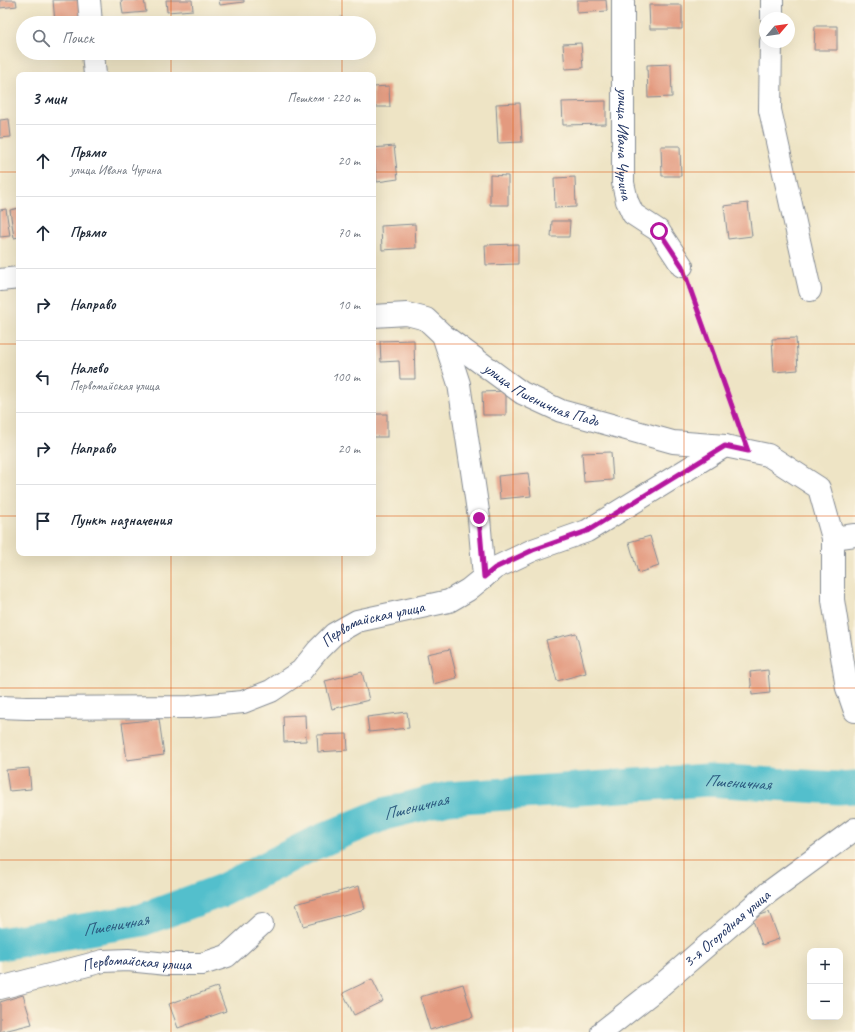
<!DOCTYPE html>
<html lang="ru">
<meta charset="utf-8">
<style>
:root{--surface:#fff;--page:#f2f2f3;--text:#1f2937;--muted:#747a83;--line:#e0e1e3}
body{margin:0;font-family:Caveat,sans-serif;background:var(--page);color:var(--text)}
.controls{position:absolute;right:12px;bottom:12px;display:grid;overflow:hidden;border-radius:8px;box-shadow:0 4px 16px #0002}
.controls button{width:36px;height:36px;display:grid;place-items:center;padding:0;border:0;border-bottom:1px solid var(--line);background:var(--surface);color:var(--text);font:20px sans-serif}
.compass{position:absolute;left:759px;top:12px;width:36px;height:36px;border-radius:50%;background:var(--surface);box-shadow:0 4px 16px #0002;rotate:61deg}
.stop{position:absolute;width:12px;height:12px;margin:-9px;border:3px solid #b5179e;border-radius:50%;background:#fff}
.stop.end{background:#b5179e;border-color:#fff;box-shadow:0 1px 4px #0008}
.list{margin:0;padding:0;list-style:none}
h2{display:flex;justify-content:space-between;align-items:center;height:52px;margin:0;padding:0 16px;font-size:17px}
h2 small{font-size:13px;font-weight:400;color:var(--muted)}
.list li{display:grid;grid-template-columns:26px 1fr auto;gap:12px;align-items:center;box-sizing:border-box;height:72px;padding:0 16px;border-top:1px solid var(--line)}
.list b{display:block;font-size:15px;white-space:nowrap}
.list p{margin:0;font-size:13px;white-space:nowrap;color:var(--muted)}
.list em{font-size:13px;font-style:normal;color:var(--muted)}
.icon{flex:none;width:22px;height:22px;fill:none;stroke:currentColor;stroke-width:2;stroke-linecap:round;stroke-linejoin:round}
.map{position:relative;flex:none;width:855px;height:1032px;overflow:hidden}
.search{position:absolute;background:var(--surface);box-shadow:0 4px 16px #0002;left:16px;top:16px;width:360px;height:44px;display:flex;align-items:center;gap:10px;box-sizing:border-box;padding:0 14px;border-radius:22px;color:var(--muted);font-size:15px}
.panel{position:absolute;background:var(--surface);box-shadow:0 4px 16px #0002;left:16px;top:72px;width:360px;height:484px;border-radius:8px}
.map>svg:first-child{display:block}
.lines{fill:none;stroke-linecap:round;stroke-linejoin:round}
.river{stroke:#53bfcc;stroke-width:33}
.building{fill:#e39a7f}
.minor-casing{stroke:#848a92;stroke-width:24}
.path{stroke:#848a92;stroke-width:2.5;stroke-dasharray:1 3;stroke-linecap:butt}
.minor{stroke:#fff;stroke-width:22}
.route{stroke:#b5179e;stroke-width:5}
.grid{fill:none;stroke:#de5710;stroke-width:1;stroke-opacity:0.55}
.labels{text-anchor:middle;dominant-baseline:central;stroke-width:3;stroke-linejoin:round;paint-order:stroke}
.street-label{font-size:16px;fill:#1b2f5e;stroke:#fcf5e5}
.water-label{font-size:17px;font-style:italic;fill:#2c5a7f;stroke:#fcf5e5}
</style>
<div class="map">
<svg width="855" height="1032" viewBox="0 0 855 1032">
<rect width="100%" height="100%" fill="#fcf5e5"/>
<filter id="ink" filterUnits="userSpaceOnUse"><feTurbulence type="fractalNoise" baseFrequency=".025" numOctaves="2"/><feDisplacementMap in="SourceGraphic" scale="8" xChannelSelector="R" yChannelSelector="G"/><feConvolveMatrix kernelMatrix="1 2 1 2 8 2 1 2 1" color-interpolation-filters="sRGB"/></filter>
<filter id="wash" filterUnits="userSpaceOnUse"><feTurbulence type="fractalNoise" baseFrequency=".012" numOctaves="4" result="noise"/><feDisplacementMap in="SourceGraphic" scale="16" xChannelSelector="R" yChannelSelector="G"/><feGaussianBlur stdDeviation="0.9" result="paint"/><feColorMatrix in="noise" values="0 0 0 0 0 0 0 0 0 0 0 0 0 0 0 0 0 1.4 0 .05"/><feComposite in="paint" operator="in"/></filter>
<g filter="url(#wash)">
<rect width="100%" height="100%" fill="#eee4c5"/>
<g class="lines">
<path class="river" id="s1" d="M0,944L142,920L223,890L313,844L384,814L448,798L707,780L838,788L855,787"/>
</g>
<g id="blocks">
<g class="building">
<polygon points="0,0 16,0 17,6 0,8"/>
<polygon points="53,0 82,0 84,21 55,23"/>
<polygon points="121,0 144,0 146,12 123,14"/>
<polygon points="166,0 192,0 193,10 167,12"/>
<polygon points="219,0 244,0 244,2 220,5"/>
<polygon points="577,0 606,0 607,11 577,13"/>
<polygon points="649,5 682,5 682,29 650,29"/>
<polygon points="342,17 342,23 315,23 315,20"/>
<polygon points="815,26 837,26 837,50 814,50"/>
<polygon points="581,43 583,68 565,69 563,44"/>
<polygon points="671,64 672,97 648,98 647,65"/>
<polygon points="389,86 390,107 373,107 373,87"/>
<polygon points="606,101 606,124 563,125 562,102"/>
<polygon points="520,103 522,142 498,143 496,104"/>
<polygon points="9,119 11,137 0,138 0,120"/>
<polygon points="394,146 398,179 377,182 373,148"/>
<polygon points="661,146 680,146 681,176 662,176"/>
<polygon points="490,175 508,176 508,205 490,205"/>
<polygon points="575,177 576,207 555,208 554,178"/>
<polygon points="748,203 752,236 728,239 724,206"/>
<polygon points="19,208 19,237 14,238 10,210"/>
<polygon points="6,209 10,236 0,237 0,210"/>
<polygon points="552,221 570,221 569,237 551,237"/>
<polygon points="415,224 416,248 382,250 381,226"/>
<polygon points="518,244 518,264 486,265 485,245"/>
<polygon points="796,338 798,370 774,372 772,339"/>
<polygon points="414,340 415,379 400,379 399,361 381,362 380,341"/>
<polygon points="506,391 506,415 483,415 482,392"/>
<rect x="373" y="414" width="14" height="23"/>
<polygon points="611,452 613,480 584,482 582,453"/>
<polygon points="528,473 531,496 500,499 498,476"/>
<polygon points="650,536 659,566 638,573 629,542"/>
<polygon points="576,633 586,673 557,681 546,640"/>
<polygon points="450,649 457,678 433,684 427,654"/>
<polygon points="768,670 770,693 752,695 750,672"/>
<polygon points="362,672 369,700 332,709 325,681"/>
<polygon points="407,712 409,728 369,732 367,717"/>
<polygon points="305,715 306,741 284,742 283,716"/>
<polygon points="159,719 164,755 127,760 122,723"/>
<polygon points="347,734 348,750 318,752 317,735"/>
<polygon points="29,768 31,789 9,791 6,770"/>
<polygon points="359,886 365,909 303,926 296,904"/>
<polygon points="769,912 779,939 762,945 752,918"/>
<polygon points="372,979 383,1001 354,1015 343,993"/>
<polygon points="463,984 473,1017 430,1030 420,997"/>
<polygon points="217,987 226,1011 178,1028 169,1004"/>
<polygon points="23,995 32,1024 0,1032 0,1002"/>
</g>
</g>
</g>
<g filter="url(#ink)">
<use href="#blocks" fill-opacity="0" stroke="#848a92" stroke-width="1"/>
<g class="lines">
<g class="minor-casing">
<g id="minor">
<polyline points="89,0 91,23"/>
<path id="s2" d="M623,0V183L627,201L633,214L659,231L682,266"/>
<polyline points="772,18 772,0"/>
<polyline points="771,42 770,110 810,290"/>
<polyline points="93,53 95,75"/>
<polyline points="0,280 19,278"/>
<path id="s3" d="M373,316L407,314L426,319L443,335L522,393L561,411L673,442L725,446L768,455L819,488L833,538V600L847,688L855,711"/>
<polyline points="443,335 459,384 479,518 484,577"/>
<polyline points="833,538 855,535"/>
<path id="s4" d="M0,707L27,708L189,707L243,702L271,691L301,671L318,650L334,634L357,621L449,601L468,590L495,568L533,550L587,531L725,446"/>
<path id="s5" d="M0,988L103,961L128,960L167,964H202L227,956L262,924"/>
<path id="s6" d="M602,1032L659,987L769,892L855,829"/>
</g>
</g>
<polyline class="path" points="688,284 741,430"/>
<use href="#minor" class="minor"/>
</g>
</g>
<g class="lines" filter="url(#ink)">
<polyline class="route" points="479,518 484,577 495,568 533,550 587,531 725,446 748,451 682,266 659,231"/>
</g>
<path class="grid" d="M171,0V23M342,0V23M513,0V1032M684,0V1032M171,53V75M342,53V75M0,172H19M373,172H855M0,344H19M373,344H855M0,516H19M373,516H855M171,553V1032M342,553V1032M0,688H855M0,860H855"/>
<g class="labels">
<g class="street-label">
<text stroke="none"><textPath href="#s2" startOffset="144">улица Ивана Чурина</textPath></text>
<text stroke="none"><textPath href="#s3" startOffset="193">улица Пшеничная Падь</textPath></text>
<text stroke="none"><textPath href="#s4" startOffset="399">Первомайская улица</textPath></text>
<text stroke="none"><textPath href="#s6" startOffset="162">3-я Огородная улица</textPath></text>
<text stroke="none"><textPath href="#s5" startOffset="140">Первомайская улица</textPath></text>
</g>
<g class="water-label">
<text stroke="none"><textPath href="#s1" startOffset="765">Пшеничная</textPath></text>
<text stroke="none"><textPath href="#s1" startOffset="441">Пшеничная</textPath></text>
<text stroke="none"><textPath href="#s1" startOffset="117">Пшеничная</textPath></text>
</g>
</g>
</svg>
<div class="controls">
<button>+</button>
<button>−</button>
</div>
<svg class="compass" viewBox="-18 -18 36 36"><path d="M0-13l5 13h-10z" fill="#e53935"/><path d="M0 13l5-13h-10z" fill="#747a83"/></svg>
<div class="stop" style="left:659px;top:231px"></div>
<div class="stop end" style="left:479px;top:518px"></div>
<div class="search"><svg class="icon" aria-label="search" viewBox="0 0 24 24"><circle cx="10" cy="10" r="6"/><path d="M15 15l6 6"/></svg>Поиск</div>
<section class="panel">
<h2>3 мин<small>Пешком · 220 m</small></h2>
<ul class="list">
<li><svg class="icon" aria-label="ahead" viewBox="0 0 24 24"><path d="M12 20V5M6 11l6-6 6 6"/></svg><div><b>Прямо</b><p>улица Ивана Чурина</p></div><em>20 m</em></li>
<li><svg class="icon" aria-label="ahead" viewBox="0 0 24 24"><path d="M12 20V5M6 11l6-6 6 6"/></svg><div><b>Прямо</b></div><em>70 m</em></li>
<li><svg class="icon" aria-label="right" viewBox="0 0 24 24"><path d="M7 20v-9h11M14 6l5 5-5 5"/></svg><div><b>Направо</b></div><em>10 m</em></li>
<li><svg class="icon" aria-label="left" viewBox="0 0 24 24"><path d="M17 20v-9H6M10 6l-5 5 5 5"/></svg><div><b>Налево</b><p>Первомайская улица</p></div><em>100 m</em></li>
<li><svg class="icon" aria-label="right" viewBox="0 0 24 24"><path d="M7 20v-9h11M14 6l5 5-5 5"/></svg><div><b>Направо</b></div><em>20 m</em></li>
<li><svg class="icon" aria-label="arrive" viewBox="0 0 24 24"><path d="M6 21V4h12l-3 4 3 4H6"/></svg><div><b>Пункт назначения</b></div></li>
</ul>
</section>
</div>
